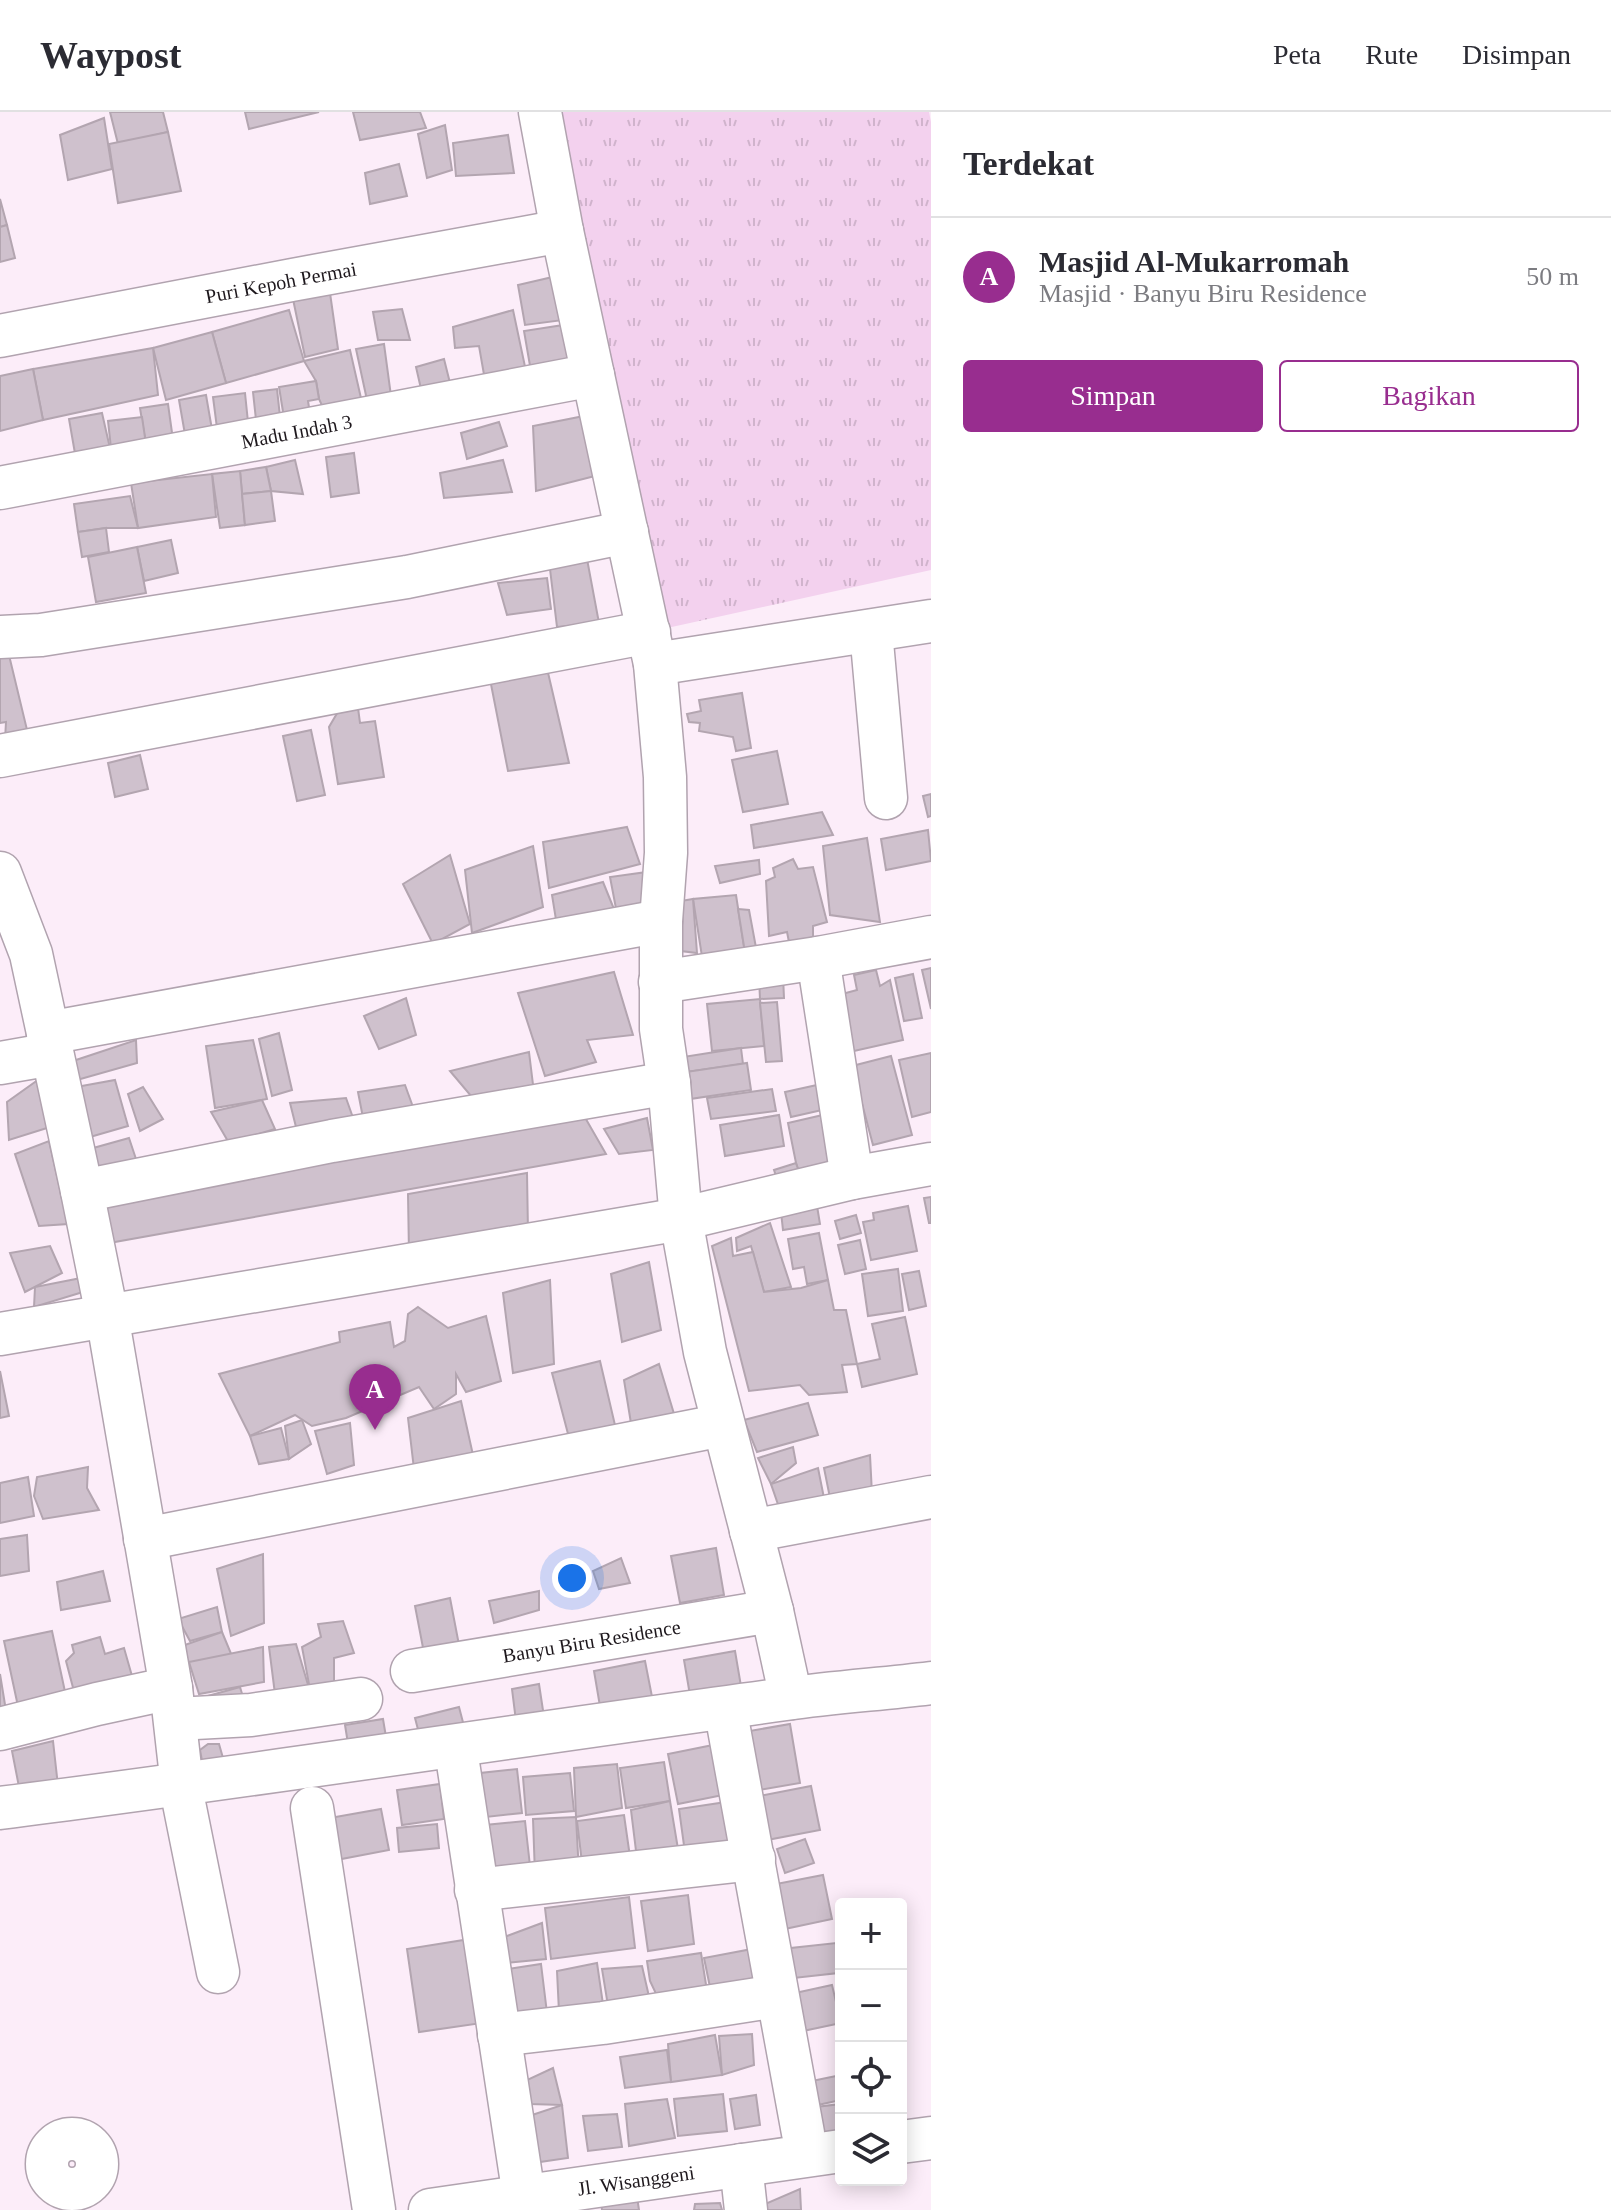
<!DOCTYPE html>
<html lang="id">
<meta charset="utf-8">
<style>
:root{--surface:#fff;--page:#f7f7f7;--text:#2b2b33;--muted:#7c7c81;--line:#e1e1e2;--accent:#982d8f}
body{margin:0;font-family:Georgia,serif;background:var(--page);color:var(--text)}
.controls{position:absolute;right:24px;bottom:24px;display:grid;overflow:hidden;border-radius:8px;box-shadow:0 4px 20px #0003}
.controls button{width:72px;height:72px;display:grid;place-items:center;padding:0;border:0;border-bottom:2px solid var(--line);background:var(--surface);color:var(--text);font:40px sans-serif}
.you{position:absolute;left:572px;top:1466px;width:28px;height:28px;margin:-20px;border:6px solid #fff;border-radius:50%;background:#1a73e8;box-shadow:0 0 0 12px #1a73e833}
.badge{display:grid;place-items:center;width:52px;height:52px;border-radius:50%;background:var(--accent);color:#fff;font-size:26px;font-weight:700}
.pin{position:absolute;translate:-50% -66px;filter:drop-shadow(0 2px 4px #0008)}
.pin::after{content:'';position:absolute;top:42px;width:28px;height:24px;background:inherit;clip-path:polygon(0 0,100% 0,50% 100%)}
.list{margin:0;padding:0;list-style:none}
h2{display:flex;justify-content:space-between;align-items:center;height:104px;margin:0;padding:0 32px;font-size:34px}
h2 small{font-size:26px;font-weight:400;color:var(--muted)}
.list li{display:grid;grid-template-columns:52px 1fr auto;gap:24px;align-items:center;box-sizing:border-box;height:120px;padding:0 32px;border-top:2px solid var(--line)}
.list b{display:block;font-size:30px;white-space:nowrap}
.list p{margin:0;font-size:26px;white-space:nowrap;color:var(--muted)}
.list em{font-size:26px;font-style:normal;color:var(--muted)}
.actions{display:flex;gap:16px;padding:24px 32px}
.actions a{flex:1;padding:18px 0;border:2px solid var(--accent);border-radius:8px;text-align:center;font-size:28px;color:var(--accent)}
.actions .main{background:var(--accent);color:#fff}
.icon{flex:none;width:44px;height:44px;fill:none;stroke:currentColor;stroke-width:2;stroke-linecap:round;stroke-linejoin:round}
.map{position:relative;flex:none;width:931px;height:2098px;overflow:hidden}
header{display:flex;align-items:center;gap:48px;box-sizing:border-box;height:112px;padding:0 40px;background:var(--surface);border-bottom:2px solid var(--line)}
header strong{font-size:38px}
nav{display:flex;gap:44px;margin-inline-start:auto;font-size:28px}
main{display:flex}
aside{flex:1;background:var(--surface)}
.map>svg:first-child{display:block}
.grass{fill:url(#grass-tufts)}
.building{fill:#cfc1cd;stroke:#b3a5b0;stroke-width:2}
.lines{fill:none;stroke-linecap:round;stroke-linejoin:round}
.minor-casing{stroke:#b1a3af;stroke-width:45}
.minor{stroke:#fff;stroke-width:42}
.labels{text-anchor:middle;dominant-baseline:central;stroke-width:6;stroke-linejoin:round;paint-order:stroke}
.street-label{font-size:20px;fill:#1e181d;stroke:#fff}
</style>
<header>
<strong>Waypost</strong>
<nav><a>Peta</a><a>Rute</a><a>Disimpan</a></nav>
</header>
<main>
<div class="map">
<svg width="931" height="2098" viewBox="0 0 931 2098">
<defs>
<pattern id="grass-tufts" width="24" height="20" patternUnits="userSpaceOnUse" patternTransform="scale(2)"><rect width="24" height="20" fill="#f3d1ee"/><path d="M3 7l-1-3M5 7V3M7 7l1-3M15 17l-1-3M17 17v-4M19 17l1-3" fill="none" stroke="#d0b3cc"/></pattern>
</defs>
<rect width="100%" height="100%" fill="#fcedf9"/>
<polygon class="grass" points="562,0 929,0 931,10 931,458 658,518"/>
<g class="building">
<polygon points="110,0 163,0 168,20 118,32"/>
<polygon points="245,0 319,0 249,17"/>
<polygon points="353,0 420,0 426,16 360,28"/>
<polygon points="104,6 112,57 68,68 60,23"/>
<polygon points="445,13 452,58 427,66 418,22"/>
<polygon points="168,20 181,79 118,91 109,32"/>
<polygon points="508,23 514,61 456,64 453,31"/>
<polygon points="399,52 407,84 370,92 365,61"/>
<polygon points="0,87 7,113 0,115"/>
<polygon points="7,113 15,146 0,150 0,115"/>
<polygon points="557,164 571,207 525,213 518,173"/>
<polygon points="330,181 338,237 305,245 293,187"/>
<polygon points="402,197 410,228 378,228 373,200"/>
<polygon points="289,198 304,249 226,271 212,220"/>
<polygon points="513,198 527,264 486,274 479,234 455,236 453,215"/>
<polygon points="570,212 582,262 533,271 524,219"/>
<polygon points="212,220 226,271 166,288 153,236"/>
<polygon points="384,232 391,284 367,288 356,237"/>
<polygon points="153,236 158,283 43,308 33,257"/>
<polygon points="350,238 363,295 325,300 319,287 316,269 304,249"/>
<polygon points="444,247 453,283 424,290 416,255"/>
<polygon points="33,257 43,308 0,319 0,264"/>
<polygon points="316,269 319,287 308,289 311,308 285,312 279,275"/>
<polygon points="277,277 281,314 257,317 253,280"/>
<polygon points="245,281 249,320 218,324 213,285"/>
<polygon points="206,283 214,329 187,334 179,288"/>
<polygon points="168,292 174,335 147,339 140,296"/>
<polygon points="102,301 112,345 77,353 69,307"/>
<polygon points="584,304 595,364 536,379 533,314"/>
<polygon points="142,305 147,339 112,345 108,309"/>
<polygon points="499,310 507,334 467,347 461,321"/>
<polygon points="354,341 359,381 331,385 326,345"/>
<polygon points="295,348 303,382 271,379 266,355"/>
<polygon points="503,348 512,380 444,386 440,361"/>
<polygon points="266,355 271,379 242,382 240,359"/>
<polygon points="240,359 245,413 220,416 212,362"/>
<polygon points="212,362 216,405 138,416 131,371"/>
<polygon points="271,379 275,409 245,413 242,382"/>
<polygon points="130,384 138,416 106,416 78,420 74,392"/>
<polygon points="106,416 109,440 82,445 78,420"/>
<polygon points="171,428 178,461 144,469 137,435"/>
<polygon points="137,435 146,481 96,490 88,445"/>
<polygon points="587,447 599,511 557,515 550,457"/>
<polygon points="547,466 551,497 507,503 498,471"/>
<polygon points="8,539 28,622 5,628 6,610 0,611 0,541"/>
<polygon points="546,552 569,651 508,659 489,562"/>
<polygon points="742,581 751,636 736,639 733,625 699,619 700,611 689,610 687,602 701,599 699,588"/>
<polygon points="358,596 360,611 375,609 384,665 338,672 329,615 339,598"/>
<polygon points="311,618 325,683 297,689 283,624"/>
<polygon points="777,639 788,692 743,700 732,648"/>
<polygon points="140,643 148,677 115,685 108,651"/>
<polygon points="931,682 931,704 928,705 923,684"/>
<polygon points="822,700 833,723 754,736 751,713"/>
<polygon points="627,715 640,752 549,776 543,730"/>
<polygon points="928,718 931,749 886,758 881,727"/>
<polygon points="867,726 880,810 830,803 823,734"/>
<polygon points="533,734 543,795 472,821 465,758"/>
<polygon points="450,743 470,812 433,832 403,772"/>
<polygon points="793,747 798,757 813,755 827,810 813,814 813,826 789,830 787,820 769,824 766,769 775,765 773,756"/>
<polygon points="759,748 760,762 720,771 715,754"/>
<polygon points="647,760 650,797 618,807 610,765"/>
<polygon points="603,770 618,807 557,814 552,783"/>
<polygon points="736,783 746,847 703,851 693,787"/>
<polygon points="693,787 697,841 681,839 675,790"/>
<polygon points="738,797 749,798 757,841 746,847"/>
<polygon points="931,856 931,897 922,858"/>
<polygon points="876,858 880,874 890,868 903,928 845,941 842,882 857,878 854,863"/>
<polygon points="614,860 633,923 587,928 596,950 545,964 518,881"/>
<polygon points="913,862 922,906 904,909 895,866"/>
<polygon points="783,864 784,886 760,887 759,865"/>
<polygon points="406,886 416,923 379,937 364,904"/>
<polygon points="760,887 764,934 712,939 707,892"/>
<polygon points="777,890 782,949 766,950 760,891"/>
<polygon points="279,921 292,978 272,984 259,927"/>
<polygon points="136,928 137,951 77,968 73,949"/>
<polygon points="253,928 267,987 215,996 206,934"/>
<polygon points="741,936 743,952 686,960 683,945"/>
<polygon points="529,940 535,989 482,997 450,959"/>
<polygon points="931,941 931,1000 912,1005 899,948"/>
<polygon points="891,944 912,1023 873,1033 852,954"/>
<polygon points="747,951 751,978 690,987 686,960"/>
<polygon points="42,965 47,1016 9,1028 7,990"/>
<polygon points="115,968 128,1014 90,1025 76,975"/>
<polygon points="826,971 831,996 791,1005 785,980"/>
<polygon points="405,973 417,1006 365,1016 358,980"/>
<polygon points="143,975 163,1007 140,1019 128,982"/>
<polygon points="772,977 776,999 711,1007 707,986"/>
<polygon points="346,986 357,1017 300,1031 290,991"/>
<polygon points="262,988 275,1017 229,1031 211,1000"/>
<polygon points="583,1002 606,1042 98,1133 95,1095"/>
<polygon points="827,1002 840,1063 803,1072 796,1051 788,1011"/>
<polygon points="779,1003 784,1034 725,1044 720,1013"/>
<polygon points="647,1006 653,1038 619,1042 604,1017"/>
<polygon points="129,1026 138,1053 91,1069 79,1040"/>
<polygon points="49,1029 68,1112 39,1114 15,1042"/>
<polygon points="796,1051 803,1072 781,1079 774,1058"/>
<polygon points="527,1061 528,1121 409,1142 408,1082"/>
<polygon points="931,1085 931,1111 929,1111 924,1086"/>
<polygon points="817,1094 820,1112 783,1118 781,1100"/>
<polygon points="908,1094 917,1139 871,1148 863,1110 874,1108 873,1101"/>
<polygon points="856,1103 861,1121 840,1127 835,1109"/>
<polygon points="770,1111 791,1175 764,1180 751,1134 737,1139 736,1126"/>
<polygon points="819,1121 828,1168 807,1172 804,1155 793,1157 788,1127"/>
<polygon points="731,1126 733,1144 753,1140 764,1180 801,1176 828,1168 834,1198 846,1198 857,1252 842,1253 847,1280 809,1283 800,1273 749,1279 712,1134"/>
<polygon points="860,1128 866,1157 845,1162 838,1133"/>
<polygon points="50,1134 62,1161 25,1180 10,1141"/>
<polygon points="649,1150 661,1218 622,1230 611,1162"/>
<polygon points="898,1157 903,1199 868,1204 862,1162"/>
<polygon points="919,1159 926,1194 909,1198 902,1162"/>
<polygon points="81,1166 83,1180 34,1195 35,1175"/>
<polygon points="550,1168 554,1252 513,1261 503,1181"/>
<polygon points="418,1195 448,1216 486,1204 501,1269 466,1280 456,1262 456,1282 434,1297 419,1275 346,1306 312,1314 295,1303 250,1324 219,1262 340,1230 339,1220 390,1210 394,1235 405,1229 408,1202"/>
<polygon points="905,1205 917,1262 862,1275 857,1252 880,1247 872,1212"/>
<polygon points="600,1249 618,1326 572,1337 552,1261"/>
<polygon points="659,1252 678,1315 634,1330 624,1268"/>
<polygon points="0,1259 9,1304 0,1306"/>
<polygon points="461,1289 473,1343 414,1357 408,1306"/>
<polygon points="808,1291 818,1323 757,1340 744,1308"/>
<polygon points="302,1308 311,1332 289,1347 285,1314"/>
<polygon points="350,1311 354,1353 327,1362 315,1319"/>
<polygon points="281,1316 289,1347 259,1352 250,1324"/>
<polygon points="793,1335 796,1351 771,1372 758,1346"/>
<polygon points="870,1343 872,1382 832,1396 824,1356"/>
<polygon points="88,1355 87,1376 99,1398 43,1407 34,1384 37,1365"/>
<polygon points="818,1356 825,1391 782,1404 771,1372"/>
<polygon points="28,1365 34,1404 0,1411 0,1371"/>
<polygon points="27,1423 29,1459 0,1464 0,1427"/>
<polygon points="716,1436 724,1483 680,1491 671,1444"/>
<polygon points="263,1442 264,1511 231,1524 217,1457"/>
<polygon points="621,1446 630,1471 599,1477 593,1459"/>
<polygon points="103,1459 110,1489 61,1498 57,1470"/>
<polygon points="539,1479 539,1498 494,1511 489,1489"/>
<polygon points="450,1486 459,1533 424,1541 415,1494"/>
<polygon points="217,1495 222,1520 190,1529 178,1507"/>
<polygon points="343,1509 354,1541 334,1546 334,1571 311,1583 302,1535 321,1525 318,1512"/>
<polygon points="52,1519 67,1589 19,1599 4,1529"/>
<polygon points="222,1520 232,1544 191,1553 179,1535"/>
<polygon points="100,1525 105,1542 124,1536 134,1571 76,1587 66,1549 74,1541 72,1533"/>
<polygon points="296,1532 311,1583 276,1590 269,1535"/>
<polygon points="263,1535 264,1570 199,1582 189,1550"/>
<polygon points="735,1539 743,1586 692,1595 684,1548"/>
<polygon points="645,1549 654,1595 602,1606 594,1559"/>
<polygon points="0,1562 8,1611 0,1612"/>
<polygon points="539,1572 544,1605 516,1609 512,1577"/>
<polygon points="240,1575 246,1595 197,1587"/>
<polygon points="459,1595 465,1618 421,1629 415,1606"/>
<polygon points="383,1607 388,1637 350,1644 345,1613"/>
<polygon points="790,1612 800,1671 753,1679 744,1620"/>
<polygon points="53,1629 58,1674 20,1680 12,1639"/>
<polygon points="723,1631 733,1681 678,1692 668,1642"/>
<polygon points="208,1632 219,1632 227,1660 205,1665 200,1638"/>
<polygon points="664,1650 670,1689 626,1696 620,1656"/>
<polygon points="617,1652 622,1696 576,1705 574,1656"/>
<polygon points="517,1657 522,1701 477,1706 471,1662"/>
<polygon points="570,1661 574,1699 526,1703 523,1665"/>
<polygon points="440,1672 444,1707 402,1713 397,1678"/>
<polygon points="811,1674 820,1718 767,1728 759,1684"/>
<polygon points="670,1689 680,1749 638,1755 631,1698"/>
<polygon points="733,1689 739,1741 686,1748 679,1697"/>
<polygon points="381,1697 389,1738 331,1749 324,1707"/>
<polygon points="624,1703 631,1752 583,1759 577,1709"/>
<polygon points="576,1705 579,1761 535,1763 533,1707"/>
<polygon points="525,1709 531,1763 480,1768 475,1714"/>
<polygon points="437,1712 439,1736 399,1740 397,1716"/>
<polygon points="805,1727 814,1751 785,1761 777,1737"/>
<polygon points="823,1763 832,1807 780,1818 771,1773"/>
<polygon points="688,1783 694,1832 648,1839 641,1789"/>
<polygon points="629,1785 635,1836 551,1847 545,1796"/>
<polygon points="542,1811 546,1847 494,1852 491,1830"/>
<polygon points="470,1827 482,1911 419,1920 407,1837"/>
<polygon points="836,1831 838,1861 785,1867 782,1837"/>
<polygon points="752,1837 759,1870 711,1880 704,1846"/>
<polygon points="701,1841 707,1879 658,1886 650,1869 647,1849"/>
<polygon points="597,1851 604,1899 559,1900 557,1859"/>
<polygon points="541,1852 547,1901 506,1908 501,1858"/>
<polygon points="642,1854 650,1889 608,1894 602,1857"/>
<polygon points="832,1873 841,1911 803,1919 795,1881"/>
<polygon points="752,1922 754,1953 722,1963 719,1924"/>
<polygon points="715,1923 722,1963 671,1970 668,1932"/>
<polygon points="667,1938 671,1970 625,1976 620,1945"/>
<polygon points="553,1956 562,1993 530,1992 527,1968"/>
<polygon points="841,1963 841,1988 813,1994 807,1970"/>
<polygon points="723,1982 727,2019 678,2024 674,1987"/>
<polygon points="756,1983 760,2013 735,2017 730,1987"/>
<polygon points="667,1987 675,2026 629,2034 625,1992"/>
<polygon points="841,1992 841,2022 819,2028 816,1995"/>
<polygon points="562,1993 568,2046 526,2052 520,2007"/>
<polygon points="617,2002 622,2035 588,2039 583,2004"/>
<polygon points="800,2077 801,2098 766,2098 765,2092"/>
<polygon points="637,2085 639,2098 602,2098 601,2090"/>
<polygon points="720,2091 722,2098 694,2098 695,2092"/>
</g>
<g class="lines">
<g class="minor-casing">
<g id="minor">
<polyline points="540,0 562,119 655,552 665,665 666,741 661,809 661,917 669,971 681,1107 705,1240 772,1499 791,1586"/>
<path id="s1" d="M0,224L292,168L562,119"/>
<path id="s2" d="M0,376L593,263"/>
<polyline points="871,519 886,686"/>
<polyline points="0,525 41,523 407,465 627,420"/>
<polyline points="655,552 931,509"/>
<polyline points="0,644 649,520"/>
<polyline points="0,761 31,842 82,1079 107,1203 171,1576 97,1592 0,1617"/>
<polyline points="818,846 852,1066"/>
<polyline points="660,870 818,846 931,825"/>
<polyline points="48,921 661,809"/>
<polyline points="0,951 52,942"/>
<polyline points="82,1079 332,1029 669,971"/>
<polyline points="0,1222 681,1107 852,1066 931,1052"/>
<polyline points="751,1419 931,1385"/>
<polyline points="145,1427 723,1313"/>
<path id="s3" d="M412,1559L772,1499"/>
<polyline points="171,1576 184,1691 218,1860"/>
<polyline points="176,1607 251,1603 361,1587"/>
<polyline points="729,1617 803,2021"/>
<polyline points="458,1651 524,2084"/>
<path d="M0,1696C263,1663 524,1622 786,1587C834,1580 883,1577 931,1571"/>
<polyline points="312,1696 374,2098"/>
<polyline points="476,1778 754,1747"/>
<polyline points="499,1923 603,1911 777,1884"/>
<circle cx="72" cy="2052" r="25"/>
<polyline points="901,2030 931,2026"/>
<polyline points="741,2053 746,2098"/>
<path id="s4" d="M430,2098L841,2039"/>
</g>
</g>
<use href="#minor" class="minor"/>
</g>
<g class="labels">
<g class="street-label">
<text stroke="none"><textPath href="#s1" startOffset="286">Puri Kepoh Permai</textPath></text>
<text stroke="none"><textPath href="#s2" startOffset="302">Madu Indah 3</textPath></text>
<text stroke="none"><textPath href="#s3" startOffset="182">Banyu Biru Residence</textPath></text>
<text stroke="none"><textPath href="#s4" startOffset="208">Jl. Wisanggeni</textPath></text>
</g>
</g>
</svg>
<div class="controls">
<button>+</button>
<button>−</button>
<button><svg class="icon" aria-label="locate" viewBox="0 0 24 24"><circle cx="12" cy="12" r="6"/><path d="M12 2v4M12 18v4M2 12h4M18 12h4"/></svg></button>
<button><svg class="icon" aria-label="layers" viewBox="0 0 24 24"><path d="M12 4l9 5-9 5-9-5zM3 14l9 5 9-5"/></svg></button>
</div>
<div class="you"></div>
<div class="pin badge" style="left:375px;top:1318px">A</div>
</div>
<aside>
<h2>Terdekat<small></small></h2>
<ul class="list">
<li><span class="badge">A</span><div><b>Masjid Al-Mukarromah</b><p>Masjid · Banyu Biru Residence</p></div><em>50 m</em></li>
</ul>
<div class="actions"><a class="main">Simpan</a><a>Bagikan</a></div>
</aside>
</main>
